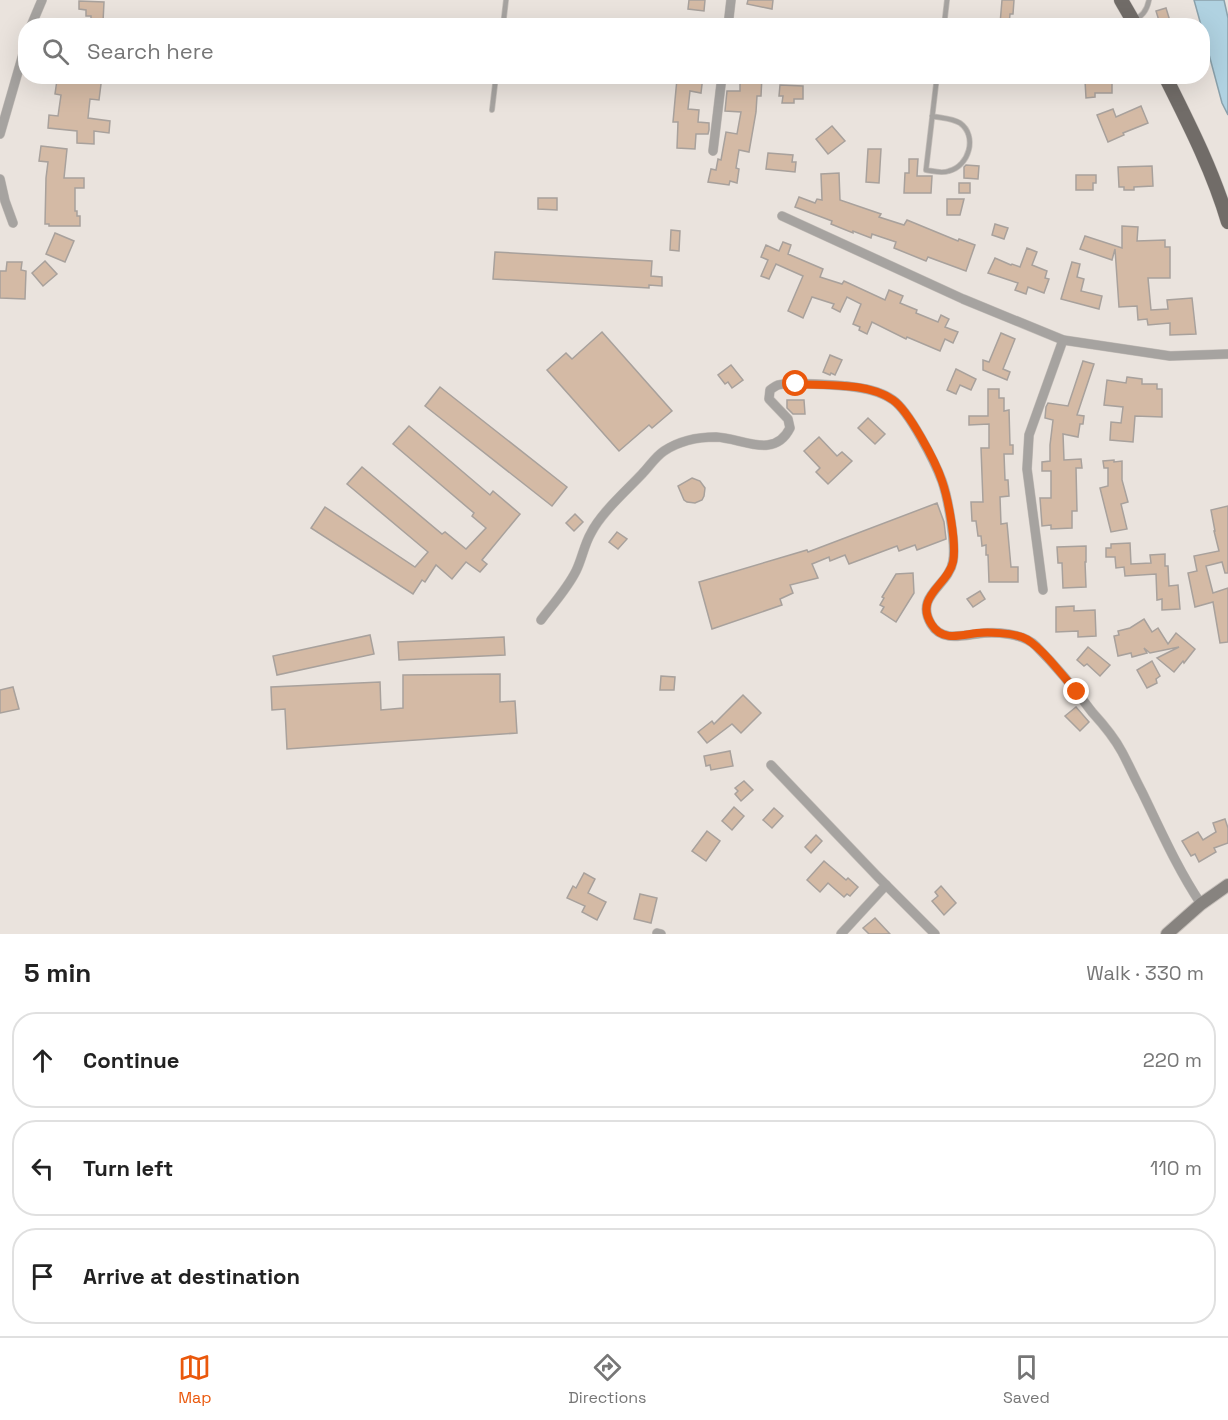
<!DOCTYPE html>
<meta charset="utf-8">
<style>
:root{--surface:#fff;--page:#f6f6f6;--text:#222;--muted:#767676;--line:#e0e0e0;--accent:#ea580c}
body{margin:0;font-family:"Space Grotesk",sans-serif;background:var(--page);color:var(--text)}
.stop{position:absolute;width:18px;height:18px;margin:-14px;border:4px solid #ea580c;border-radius:50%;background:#fff}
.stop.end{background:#ea580c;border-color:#fff;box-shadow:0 2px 6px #0008}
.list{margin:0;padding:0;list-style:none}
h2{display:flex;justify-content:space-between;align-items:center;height:78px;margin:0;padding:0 24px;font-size:26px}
h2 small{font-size:20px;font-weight:400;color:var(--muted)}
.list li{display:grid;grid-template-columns:39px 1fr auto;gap:18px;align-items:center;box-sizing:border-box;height:96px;margin:0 12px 12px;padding:0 12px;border:2px solid var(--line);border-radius:24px}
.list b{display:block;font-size:22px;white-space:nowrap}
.list em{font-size:20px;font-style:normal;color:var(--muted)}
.icon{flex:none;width:33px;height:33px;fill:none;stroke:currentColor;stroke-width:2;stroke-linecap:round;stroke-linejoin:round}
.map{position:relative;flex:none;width:1228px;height:934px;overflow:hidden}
.search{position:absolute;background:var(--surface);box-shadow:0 6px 24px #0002;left:18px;right:18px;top:18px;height:66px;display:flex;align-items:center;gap:15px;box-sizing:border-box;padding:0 21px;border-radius:24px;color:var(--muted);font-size:22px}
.sheet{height:402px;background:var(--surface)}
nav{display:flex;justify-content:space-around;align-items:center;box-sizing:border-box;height:84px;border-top:2px solid var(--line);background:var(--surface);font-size:16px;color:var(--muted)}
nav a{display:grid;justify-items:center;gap:3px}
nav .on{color:var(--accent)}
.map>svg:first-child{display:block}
.water{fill:#b0d2e1;stroke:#8aa1ab;stroke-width:1.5}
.building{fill:#d4baa5;stroke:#a8a19c;stroke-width:1.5}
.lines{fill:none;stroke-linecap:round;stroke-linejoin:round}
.lane-casing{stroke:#c5bfba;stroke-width:6}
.street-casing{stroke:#c5bfba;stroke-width:10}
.secondary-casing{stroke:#c5bfba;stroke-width:14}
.primary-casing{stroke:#c5bfba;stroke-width:15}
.lane{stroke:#a6a3a0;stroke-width:4.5}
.street{stroke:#a6a3a0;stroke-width:9}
.secondary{stroke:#87837f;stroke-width:12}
.primary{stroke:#716c68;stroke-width:14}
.route{stroke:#ea580c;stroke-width:8}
</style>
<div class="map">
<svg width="1228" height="934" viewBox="0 0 1228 934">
<rect width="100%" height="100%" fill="#eae3dd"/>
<polygon class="water" points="1194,0 1224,0 1228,18 1228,115 1222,103 1203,32 1202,26 1201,25"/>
<g class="building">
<polygon points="689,0 705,0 704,11 688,9"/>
<polygon points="748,0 773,0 772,9 747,4"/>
<polygon points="1002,0 1014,0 1013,14 1010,14 1009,25 1000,24"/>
<polygon points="79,1 104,2 103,22 91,21 91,16 86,16 86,10 79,9"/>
<polygon points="1166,8 1170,21 1160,24 1156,11"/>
<polygon points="81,76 102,76 99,100 90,99 88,118 110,121 109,133 94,131 94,144 77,143 77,131 48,128 49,115 58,116 61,95 55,94 57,80 81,83"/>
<polygon points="681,76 703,76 701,93 690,91 688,109 699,110 698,122 709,123 709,130 708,134 696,134 695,149 677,148 678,122 673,122 675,100 677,79 681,80"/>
<polygon points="740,76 762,76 761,96 757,96 756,112 749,152 739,150 736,168 739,169 737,183 730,181 729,185 708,182 711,169 716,170 718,159 721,160 726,132 737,134 741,112 725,111 727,91 740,91"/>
<polygon points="1112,80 1112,93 1095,93 1095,97 1086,98 1085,81"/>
<polygon points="780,85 803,86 803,99 794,99 794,103 782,103 783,96 779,96"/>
<polygon points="1141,106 1148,123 1123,133 1124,135 1108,142 1097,115 1113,109 1116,117"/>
<polygon points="832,126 845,141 828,154 816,139"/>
<polygon points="41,146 67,149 64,178 84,178 84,188 75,188 75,211 77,211 77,216 80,216 80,226 49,226 49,224 45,224 46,178 48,162 39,161"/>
<polygon points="868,149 881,149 879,183 866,182"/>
<polygon points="768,153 793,155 792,162 796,162 795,172 766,169"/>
<polygon points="909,159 918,159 917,176 932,176 931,193 904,193 905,173 909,173"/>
<polygon points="966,165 979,166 978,179 964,178 964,167"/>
<polygon points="1152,166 1153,186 1134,187 1134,190 1124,190 1124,187 1119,187 1118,167"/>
<polygon points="839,173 840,200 881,214 879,217 904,225 907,220 958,241 959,239 975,245 966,271 928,257 926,261 894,248 896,242 872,234 871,238 853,231 853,233 831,224 832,221 795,207 799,197 815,203 817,199 822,200 821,174"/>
<polygon points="1076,175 1096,175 1096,183 1093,183 1093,190 1076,190"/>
<rect x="959" y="183" width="11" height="10"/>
<polygon points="538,198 557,198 557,210 538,209"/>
<polygon points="947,199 964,199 960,215 947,215"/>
<polygon points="995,224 1008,228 1004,239 992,235"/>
<polygon points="1122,226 1138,227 1137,241 1165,240 1165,247 1170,247 1170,278 1148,278 1151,310 1168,309 1167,300 1192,298 1196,334 1170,335 1170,323 1148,325 1147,319 1138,320 1137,306 1119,307 1115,249 1112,260 1080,249 1085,236 1122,248"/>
<polygon points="671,230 680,231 679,251 670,250"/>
<polygon points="55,233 74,241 65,262 46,254"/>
<polygon points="783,242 791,245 788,254 823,269 820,277 842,284 844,281 885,300 889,290 903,296 900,303 917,310 916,313 938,322 941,315 949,319 945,327 958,332 953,343 945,339 940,351 907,337 906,339 872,322 867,334 859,330 860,327 853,324 861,304 847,297 840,312 832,308 834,304 812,297 803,318 788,311 803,276 776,264 769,279 761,276 768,260 761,257 766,245 779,251"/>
<polygon points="1027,248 1037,252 1032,265 1047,271 1045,278 1049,279 1044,293 1028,287 1026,294 1015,290 1018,283 988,273 995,258 1011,265 1012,264 1020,267"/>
<polygon points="495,252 652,261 651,276 662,277 662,286 649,285 649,288 493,279"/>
<polygon points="45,261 57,274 43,286 32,273"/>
<polygon points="7,262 22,262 21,270 26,271 25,299 0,298 0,271 6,271"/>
<polygon points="1072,262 1080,264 1077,277 1084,279 1081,291 1102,296 1099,309 1061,299"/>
<polygon points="602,332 672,411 652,428 649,425 619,451 547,370 566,353 572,359"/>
<polygon points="1001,333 1015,339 1003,369 1010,372 1007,380 983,370 983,360 989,362"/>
<polygon points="830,355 842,360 835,375 831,373 830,375 823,372"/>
<polygon points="1083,361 1094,364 1077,415 1084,416 1083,424 1080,424 1078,437 1063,434 1064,460 1081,459 1082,468 1076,468 1077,511 1072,511 1072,528 1051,529 1051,525 1042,526 1040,498 1051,498 1051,471 1042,471 1042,462 1050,461 1050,445 1053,420 1045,418 1046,407 1048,403 1068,406"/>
<polygon points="731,365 743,380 732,388 728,382 725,384 718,375"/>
<polygon points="956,369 976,379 971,390 960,385 956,394 947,390"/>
<polygon points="1127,377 1142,379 1142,384 1157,384 1157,389 1162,389 1162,417 1135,416 1133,442 1110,440 1111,422 1121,423 1123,407 1104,405 1107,380 1126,383"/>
<polygon points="440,387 567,487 552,506 425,406"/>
<polygon points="988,389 999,389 999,398 1004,398 1004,411 1009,410 1010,445 1013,445 1013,454 1004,454 1005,480 1008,480 1009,496 1000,497 1001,524 1007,523 1011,567 1018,567 1018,582 989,582 988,555 986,555 986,545 982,546 981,536 978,536 976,521 972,521 971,502 983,502 981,448 989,448 989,424 969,425 969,416 988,416"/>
<polygon points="787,400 804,400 805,414 793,414 787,408"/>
<polygon points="868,418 885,434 875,444 858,428"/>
<polygon points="409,426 490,495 493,491 520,514 482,560 487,564 480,572 466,562 452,579 436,565 425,582 422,580 413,594 311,528 325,507 415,567 428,552 347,484 362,467 442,534 445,532 466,549 486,528 472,516 474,513 393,444"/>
<polygon points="819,437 837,456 842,452 852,461 828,484 816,472 820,468 804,451"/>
<polygon points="1114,460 1114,462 1122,461 1122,480 1128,502 1121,504 1127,529 1111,532 1100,488 1108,486 1108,468 1104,468 1103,461"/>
<polygon points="692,478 700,481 705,488 704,496 702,500 695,503 687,502 684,500 678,486"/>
<polygon points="937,503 944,522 946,539 917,550 915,545 899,551 897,546 849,564 845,555 830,561 829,557 812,564 818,578 790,585 793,593 780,599 782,605 712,629 699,582 807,550 808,552"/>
<polygon points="1228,506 1228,573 1225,573 1222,562 1206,566 1213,593 1228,588 1228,642 1220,643 1213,602 1195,607 1188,573 1197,571 1194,556 1219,551 1214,531 1215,531 1211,510"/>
<polygon points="575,514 583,522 574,531 566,523"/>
<polygon points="617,532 627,539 618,549 609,542"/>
<polygon points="1130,543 1131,564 1151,563 1150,555 1165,554 1165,566 1168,566 1169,586 1178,585 1180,609 1162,610 1162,599 1157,600 1156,574 1125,576 1124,567 1116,568 1115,557 1106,557 1106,548 1111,548 1111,544"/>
<polygon points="1086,546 1086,562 1085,562 1086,587 1063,588 1062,563 1058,563 1057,547"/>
<polygon points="913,573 914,593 896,622 881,612 884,607 880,605 884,598 882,597 896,574"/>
<polygon points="980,591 985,599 973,607 967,599"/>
<polygon points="1074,606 1074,611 1095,610 1096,636 1078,637 1078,631 1056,632 1056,607"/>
<polygon points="1144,619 1152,632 1158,628 1168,644 1176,633 1195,649 1184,663 1183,661 1174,672 1157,658 1179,647 1150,653 1144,648 1147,653 1132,657 1131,653 1118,656 1114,636 1119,635 1118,631 1130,628"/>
<polygon points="370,635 374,654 277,675 273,656"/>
<polygon points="504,637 505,655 399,660 398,642"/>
<polygon points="1088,647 1110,665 1100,676 1087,664 1084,666 1077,660"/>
<polygon points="1152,661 1160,676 1156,679 1157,683 1147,688 1137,670"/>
<polygon points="500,674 500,702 515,701 517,733 287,749 285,709 272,710 271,687 380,682 381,710 403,708 403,675"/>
<polygon points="661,676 675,677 674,690 660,690"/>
<polygon points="13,687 19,709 0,713 0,690"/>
<polygon points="743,695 761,713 741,733 732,724 707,743 698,732 712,721 714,724"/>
<polygon points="1076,707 1089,722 1080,731 1065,716"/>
<polygon points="730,751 733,766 711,770 710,765 706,766 704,756"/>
<polygon points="744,781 753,790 741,801 735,794 738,791 735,788"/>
<polygon points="734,807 744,816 732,830 722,821"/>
<polygon points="774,808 783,816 772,828 763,820"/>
<polygon points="1225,819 1228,828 1228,843 1214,848 1216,852 1199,862 1195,854 1191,856 1182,841 1198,832 1203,840 1216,832 1213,823"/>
<polygon points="707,831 720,841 706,861 692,851"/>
<polygon points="816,835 822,841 811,853 805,847"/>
<polygon points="824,861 846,880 848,878 858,887 850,896 847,894 844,897 828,883 820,892 807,880"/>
<polygon points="584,873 595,879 588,893 606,902 597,920 582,912 585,906 567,898 573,886 576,888"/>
<polygon points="941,886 956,903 944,915 932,901 938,896 935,892"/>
<polygon points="640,894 657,898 651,923 634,919"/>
<polygon points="875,918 890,934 869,934 863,928"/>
</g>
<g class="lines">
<g class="lane-casing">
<g id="lane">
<path d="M1133,20C1143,17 1147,10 1149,0"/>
<polyline points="503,26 506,0"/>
<polyline points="944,26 947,0"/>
<polyline points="492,110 496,76"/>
<path d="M932,116C941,118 952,118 960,123C978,136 969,166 949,171C941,174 934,171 926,170L937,76"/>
</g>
</g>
<g class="street-casing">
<g id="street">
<polyline points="31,26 42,0"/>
<polyline points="728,26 731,0"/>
<polyline points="0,134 26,44"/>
<polyline points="713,151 722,76"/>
<polyline points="0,179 5,201 13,223"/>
<polyline points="782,216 963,299 1063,340 1170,356 1228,354"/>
<polyline points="1043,590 1027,469 1029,435 1063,340"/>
<path d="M541,620C553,604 567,589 576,571C582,559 584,545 591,533C601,513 626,491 642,474C649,467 655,457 664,451C679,441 698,437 716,437C742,438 774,460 790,428L788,419L769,399L770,390C773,388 775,386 778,385C792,381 830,385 846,386C862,388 879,390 893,400C909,411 935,462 942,481C948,498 956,543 953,561C949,586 914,595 931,624C941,641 960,636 976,634C994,631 1023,633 1036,646C1056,666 1075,689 1092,712C1103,724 1114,737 1122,752C1129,765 1135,779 1142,792C1161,831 1177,868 1201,904"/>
<polyline points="771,765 877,876 935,934"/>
<polyline points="657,933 661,934"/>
<polyline points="841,934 886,885"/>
</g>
</g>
<g class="secondary-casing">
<polyline id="secondary" points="1167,934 1201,904 1228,885"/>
</g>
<g class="primary-casing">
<g id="primary">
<polyline points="1121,0 1136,26"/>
<path d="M1165,76C1189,124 1213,171 1228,222"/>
</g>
</g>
<use href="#lane" class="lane"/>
<use href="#street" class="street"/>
<use href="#secondary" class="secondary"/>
<use href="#primary" class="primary"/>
</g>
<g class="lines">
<path class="route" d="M796,384C826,386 868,382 893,400C909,411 936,462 942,481C948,498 957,544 953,562C948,585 913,597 932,625C943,642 961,635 977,633C990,632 1011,633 1022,637C1039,643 1064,678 1077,692"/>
</g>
</svg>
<div class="stop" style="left:796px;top:384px"></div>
<div class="stop end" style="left:1077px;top:692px"></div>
<div class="search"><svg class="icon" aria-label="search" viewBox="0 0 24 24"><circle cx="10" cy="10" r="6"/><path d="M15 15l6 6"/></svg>Search here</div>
</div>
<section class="sheet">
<h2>5 min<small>Walk · 330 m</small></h2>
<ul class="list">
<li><svg class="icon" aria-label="ahead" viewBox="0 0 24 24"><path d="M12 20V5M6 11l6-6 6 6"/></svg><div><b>Continue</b></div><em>220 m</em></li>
<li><svg class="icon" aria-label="left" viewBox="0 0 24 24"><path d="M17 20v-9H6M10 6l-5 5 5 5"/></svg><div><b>Turn left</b></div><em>110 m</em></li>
<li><svg class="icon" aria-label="arrive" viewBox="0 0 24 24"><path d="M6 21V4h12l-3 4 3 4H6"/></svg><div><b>Arrive at destination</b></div></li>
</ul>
</section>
<nav>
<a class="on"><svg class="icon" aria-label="map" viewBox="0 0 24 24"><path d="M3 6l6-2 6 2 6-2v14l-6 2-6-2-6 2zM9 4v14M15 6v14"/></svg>Map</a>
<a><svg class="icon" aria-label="directions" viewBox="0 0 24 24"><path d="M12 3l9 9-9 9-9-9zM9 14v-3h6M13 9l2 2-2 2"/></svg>Directions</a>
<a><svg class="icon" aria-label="saved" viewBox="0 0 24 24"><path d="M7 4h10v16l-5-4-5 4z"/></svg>Saved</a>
</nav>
